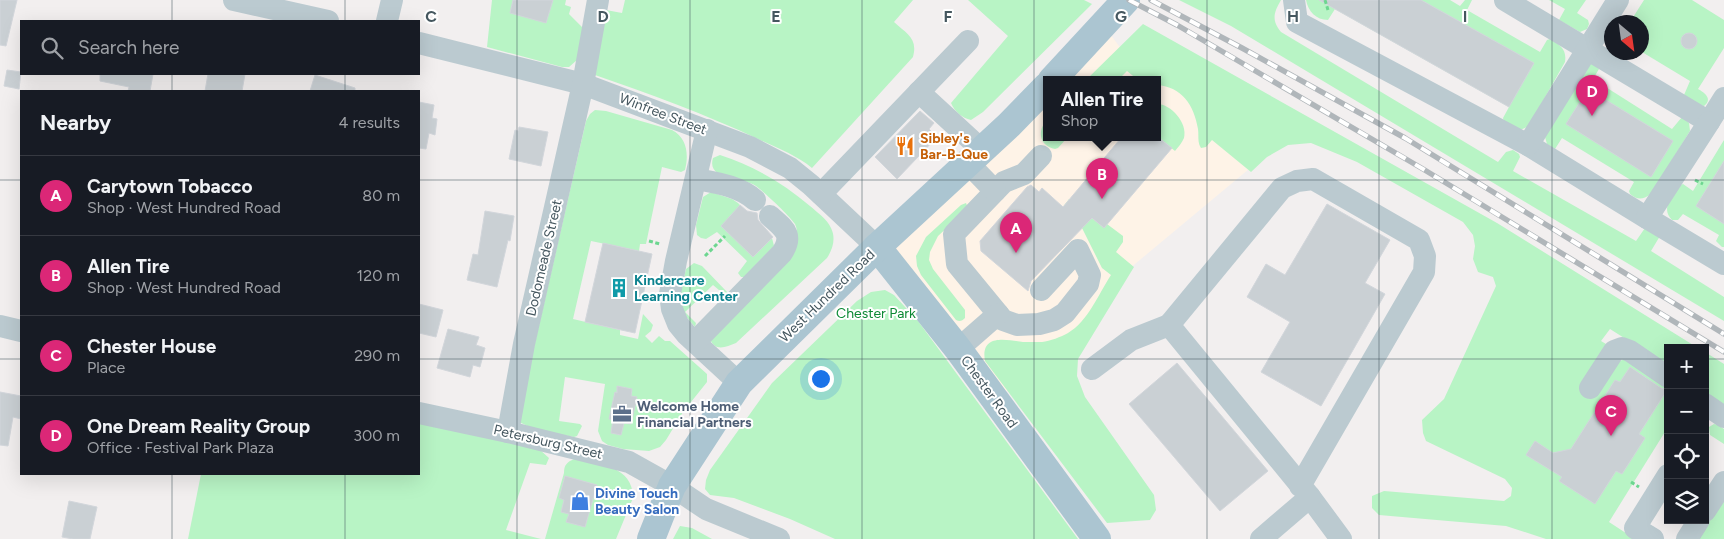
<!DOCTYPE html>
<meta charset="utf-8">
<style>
:root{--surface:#171b24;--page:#20242c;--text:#f1f3f6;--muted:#9ea1a6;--line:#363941;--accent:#db2777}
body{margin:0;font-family:Figtree,sans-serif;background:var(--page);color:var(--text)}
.controls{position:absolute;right:15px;bottom:15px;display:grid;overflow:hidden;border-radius:0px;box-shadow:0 5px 20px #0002}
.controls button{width:45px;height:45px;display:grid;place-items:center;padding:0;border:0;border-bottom:1px solid var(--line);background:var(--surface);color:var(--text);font:25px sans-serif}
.compass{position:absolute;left:1604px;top:15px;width:45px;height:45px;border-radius:50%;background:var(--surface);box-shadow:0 5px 20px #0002;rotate:151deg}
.you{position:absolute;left:820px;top:378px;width:18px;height:18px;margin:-12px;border:4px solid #fff;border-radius:50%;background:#1a73e8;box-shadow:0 0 0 8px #1a73e833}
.badge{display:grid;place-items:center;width:32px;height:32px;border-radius:50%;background:var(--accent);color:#fff;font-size:16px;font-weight:700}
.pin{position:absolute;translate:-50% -41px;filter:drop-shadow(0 1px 2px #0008)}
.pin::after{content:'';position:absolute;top:26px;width:18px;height:15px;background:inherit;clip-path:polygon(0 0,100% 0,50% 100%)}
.popup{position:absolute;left:1043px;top:76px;width:118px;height:65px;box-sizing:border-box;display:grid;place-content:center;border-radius:0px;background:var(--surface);filter:drop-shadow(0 1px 4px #0005);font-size:16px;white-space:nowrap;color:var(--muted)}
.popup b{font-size:19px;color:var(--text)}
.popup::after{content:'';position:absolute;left:50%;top:100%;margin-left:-10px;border:10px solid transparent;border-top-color:var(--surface)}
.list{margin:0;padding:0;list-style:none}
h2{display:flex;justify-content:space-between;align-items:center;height:65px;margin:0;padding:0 20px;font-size:21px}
h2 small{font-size:16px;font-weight:400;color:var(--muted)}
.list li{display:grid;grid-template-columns:32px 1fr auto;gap:15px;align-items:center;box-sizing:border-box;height:80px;padding:0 20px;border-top:1px solid var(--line)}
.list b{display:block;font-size:19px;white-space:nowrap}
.list p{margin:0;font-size:16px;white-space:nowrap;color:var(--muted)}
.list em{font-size:16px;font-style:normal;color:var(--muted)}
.icon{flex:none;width:28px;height:28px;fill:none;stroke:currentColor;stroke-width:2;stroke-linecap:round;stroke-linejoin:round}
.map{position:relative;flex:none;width:1724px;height:539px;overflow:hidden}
.search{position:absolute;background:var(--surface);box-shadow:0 5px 20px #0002;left:20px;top:20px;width:400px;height:55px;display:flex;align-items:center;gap:12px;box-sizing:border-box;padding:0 18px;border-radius:0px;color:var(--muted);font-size:19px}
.panel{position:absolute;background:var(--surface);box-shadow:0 5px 20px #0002;left:20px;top:90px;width:400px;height:385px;border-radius:0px}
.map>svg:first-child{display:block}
.commercial{fill:#fef3e7}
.green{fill:#b8f4c5}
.building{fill:#cad0d4;stroke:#d2d6db}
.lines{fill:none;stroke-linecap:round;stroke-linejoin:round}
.path{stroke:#6dd690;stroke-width:3;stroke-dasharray:4 2.5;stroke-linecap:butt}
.minor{stroke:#bbcad0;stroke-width:22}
.major{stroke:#abc5d1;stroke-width:28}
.rail-casing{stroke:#b0b6ba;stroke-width:5.5}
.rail{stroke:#fff;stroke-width:4;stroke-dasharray:11;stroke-linecap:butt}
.grid{fill:none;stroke:#45575f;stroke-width:1;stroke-opacity:0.55}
.labels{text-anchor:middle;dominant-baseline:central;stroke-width:4;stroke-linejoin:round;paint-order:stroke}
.street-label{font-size:14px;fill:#45575f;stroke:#fff}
.food-label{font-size:14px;font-weight:bold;fill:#c56008;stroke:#fff;text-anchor:start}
.culture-label{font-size:14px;font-weight:bold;fill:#0d838f;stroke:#fff;text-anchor:start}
.park-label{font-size:14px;fill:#0d8935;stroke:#fff}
.service-label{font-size:14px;font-weight:bold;fill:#4e5e75;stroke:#fff;text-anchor:start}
.shop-label{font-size:14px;font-weight:bold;fill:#366cbe;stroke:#fff;text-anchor:start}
.grid-label{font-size:16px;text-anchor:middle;font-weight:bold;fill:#45575f;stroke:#fff;stroke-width:4;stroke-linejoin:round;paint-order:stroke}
</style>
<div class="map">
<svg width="1724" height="539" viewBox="0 0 1724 539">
<rect width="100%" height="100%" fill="#f2efef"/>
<g class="commercial">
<polygon points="1104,26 1138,71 1151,80 1053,80"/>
<polygon points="1157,82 1178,84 1261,159 1129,269 1074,344 995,399 878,247 1047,86 1047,138 1157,138"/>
</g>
<g class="green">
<polygon points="492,0 566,0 565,5 571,7 569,14 584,29 577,60 569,67 562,67 487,47"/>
<path d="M625,0H913L894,22C907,34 918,38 913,57L812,168C796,155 777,148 758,139C705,114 650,94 595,75L606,10L622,13Z"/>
<path d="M968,0H1084L1092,4L983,112L971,120C962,118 955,112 951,103L1008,36Z"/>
<path d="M1179,0H1281C1274,12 1271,20 1281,32L1498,162L1506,152L1513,150L1519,154L1520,157L1513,171L1636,241L1645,228L1660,236L1651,251L1724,297V321L1231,26Z"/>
<path d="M1306,0H1450L1460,6L1465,0H1472L1467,10L1540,52L1547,40L1550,39C1560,45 1567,49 1565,62L1531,122L1527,127L1520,130L1504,122L1503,118L1509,107L1335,9L1328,20C1316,20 1308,11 1306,0Z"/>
<polygon points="1549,0 1586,0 1577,13 1588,20 1589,24 1587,29 1580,32 1559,20 1565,9"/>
<path d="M1644,0H1692L1724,20V48L1698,89C1705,93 1713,99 1704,106L1699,105L1684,95L1690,81L1642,52V22H1630Z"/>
<path d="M1143,24L1497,223L1698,348H1668V368L1662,362L1610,329L1601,341L1606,344L1612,365L1624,359L1668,385V427L1609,522L1635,539H1546L1506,526L1379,515L1372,508V496L1384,491L1504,501L1511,496L1512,488L1505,479L1426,441L1423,433L1422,420L1444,399L1496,286L1493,277L1478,272L1473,259L1475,246L1473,235L1463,222L1357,162L1311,143L1288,145L1267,157L1251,172L1212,140L1206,147L1201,148C1197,142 1199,135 1198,129C1194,105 1182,87 1157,85V80H1138L1127,71L1118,80H1086Z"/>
<path d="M1594,63L1599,69L1593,79L1672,129L1682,117L1689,123L1690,131L1651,194C1642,200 1638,200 1630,194L1629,191L1634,182L1562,138L1555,149L1547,144L1545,137L1583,67Z"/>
<path d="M1157,104C1171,104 1188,123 1184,138C1182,143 1178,147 1175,151L1157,136Z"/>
<path d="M595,110L606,111L672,130C687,138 689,154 685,170L681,172L662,167L646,244H640L639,251L591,241L573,319L620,330V335L638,339L643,314L653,325L651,331L645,336L652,343L659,336L665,341H670L707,374V382L683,412L666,440L660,447L649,451L623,449L608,445L602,441L598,431L605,384L565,377L559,421L580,424L582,426L577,436L574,437L536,430L517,421L586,121L590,114Z"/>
<path d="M1047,120V138H1067L1058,148L1055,149C1039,146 1037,130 1047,120Z"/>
<path d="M1724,140V247H1722L1716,241L1719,235L1683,214L1678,220H1672C1660,207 1673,196 1681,185L1683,184L1693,191Z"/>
<path d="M720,155C754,166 784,184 810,206C818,213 827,219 831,228C836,238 833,249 827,258L736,343C726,347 715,352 710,339L797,236C797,232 797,228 795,224C790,216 764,192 756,186C743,177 706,181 713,158Z"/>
<polygon points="711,192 732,199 738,203 772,238 774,246 744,277 741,277 738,273 747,261 717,232 706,239 701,238 697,235 696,225 703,197"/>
<path d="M1069,199L1104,228L1107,224L1123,236V242L1116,252L1134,267L1078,359L1077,376L1085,397L1154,495L1156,510L1150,520L1107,523L985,361C980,333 1007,340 1023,342C1029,342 1036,342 1042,342C1050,341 1061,337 1068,333C1088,321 1098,295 1111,275L1102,268L1082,228L1085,225L1063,207Z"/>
<path d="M966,203L968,208L938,236L930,252L929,260L933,269L965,310V318C962,321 960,322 956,320L921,275L917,266L916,256L926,237L961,205Z"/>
<polygon points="694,263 702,266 728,293 725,295 713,285 685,312 696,323 695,327 677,306 686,269"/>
<polygon points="885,290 894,295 918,321 1078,539 835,539 790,519 734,498 710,495 705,489 706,480 710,470 772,383 857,301 871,292"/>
<polygon points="1705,352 1724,364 1724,407 1705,395"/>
<polygon points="419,422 539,449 549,458 546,465 530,463 506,530 541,539 188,539 201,474 419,474"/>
<polygon points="1714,424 1718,425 1724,429 1724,444 1710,435 1709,427"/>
<path d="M574,459C599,465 633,465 633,498L616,539H545L564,473C564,465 567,462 574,459Z"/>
<polygon points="1724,497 1724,539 1698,539"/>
<polygon points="680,526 692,528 712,539 673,539"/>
</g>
<g class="building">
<polygon points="0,0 17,0 6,46 0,45"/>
<polygon points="513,0 553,0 546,23 510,13"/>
<polygon points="1319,0 1421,0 1534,63 1509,107"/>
<circle cx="1689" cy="41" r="8"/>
<polygon points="7,70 21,72 19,89 4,86"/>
<polygon points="100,74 153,74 150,91 128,91 129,87 100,81"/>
<polygon points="208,74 245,74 242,91 205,91"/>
<polygon points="315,75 355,88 355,91 310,91"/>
<polygon points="1588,89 1673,141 1651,177 1566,124"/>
<polygon points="419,102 434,105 432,118 437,119 435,135 429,133 426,149 419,148"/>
<polygon points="920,111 934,123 929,129 937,137 897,179 875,157"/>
<polygon points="519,127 548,132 541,166 509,159 515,130 518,131"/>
<polygon points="1121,138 1159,138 1172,148 1104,228 1092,218 1031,281 1028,291 981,251 980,241 1027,187 1031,185 1039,192 1042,188 1063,207"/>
<polygon points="1724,161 1724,224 1696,206"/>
<polygon points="1327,204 1390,240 1365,283 1385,294 1321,406 1261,372 1290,322 1247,297 1266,264 1285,275"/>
<polygon points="740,205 747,211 757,213 758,220 773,237 753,257 721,226"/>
<polygon points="485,211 514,216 510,241 508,240 497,287 467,280 473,254 478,255"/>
<polygon points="603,243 652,254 635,333 585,322"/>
<polygon points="419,304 443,310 436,337 419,333"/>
<polygon points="448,329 479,337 476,345 485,348 480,367 473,365 470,377 437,368"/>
<polygon points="1177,363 1268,471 1220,511 1129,404"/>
<polygon points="1630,367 1661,388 1667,390 1639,434 1645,438 1622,474 1616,471 1595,504 1559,481 1562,477 1526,455 1535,441 1553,453 1571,449 1615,380 1620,382"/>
<polygon points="617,386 632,389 631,396 637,397 631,424 624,423 621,435 611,433 613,420 609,419 615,392 617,393"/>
<polygon points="0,392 21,396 21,419 13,417 8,446 0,445"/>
<polygon points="565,476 597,485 585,527 566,522 569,514 561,512 564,500 559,498"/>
<polygon points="69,501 97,507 90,539 73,539 62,537"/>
</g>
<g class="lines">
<g class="path">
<polyline points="1325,0 1328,10"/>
<polyline points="1695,180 1703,184"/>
<polyline points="649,241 660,244"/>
<polyline points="705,256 725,236"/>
<polyline points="1631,482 1639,487"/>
</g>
<g class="minor">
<polyline points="234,0 328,21"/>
<polyline points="1294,0 1297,22 1528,145 1647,218"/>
<polyline points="1505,0 1709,122 1724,98"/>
<polyline points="387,21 392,0"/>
<polyline points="419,43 583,84 750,147 790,168 811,185 877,247"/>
<polyline points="919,92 982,150"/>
<polyline points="1709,122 1647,218 1724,264"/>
<polyline points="707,130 676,261 670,294 672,309 678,324 687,335 739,383"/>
<polyline points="1528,145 1618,0"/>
<polyline points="1041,156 1024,174 1004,182 954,234 957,264 1003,320 1017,325 1039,324 1054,320 1065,313 1088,284 1090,275 1078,250 1041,290"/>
<polyline points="968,163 995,191"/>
<path d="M696,179C717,183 739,186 755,200"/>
<polyline points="821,194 968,41"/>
<polyline points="0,326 21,331"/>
<path d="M695,342L782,253C794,234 784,229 770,216"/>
<polyline points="958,349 998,314"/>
<polyline points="1092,369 1131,340 1169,325"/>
<polyline points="1590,388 1614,351 1622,348 1630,351 1668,377"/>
<polyline points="1705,404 1724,417"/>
<polyline points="419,413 508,432 629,462 672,486 706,509 779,539"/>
<polyline points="508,432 524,344 583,84 598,0"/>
<polyline points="1310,497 1341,539"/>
<polyline points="1705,511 1724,482"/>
<polyline points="1261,539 1310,497 1169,325 1282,188 1297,181 1313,179 1419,240 1425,256 1424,272 1300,486"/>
<polyline points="1653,539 1635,528 1668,475"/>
<polyline points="1687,539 1699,520"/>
</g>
<g class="major">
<polyline points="1052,80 1126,0"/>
<polyline points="877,247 958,349 1097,539"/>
<polyline points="651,539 672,486 739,383 877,247 1009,125 1047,86"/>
</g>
<g class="rail-casing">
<g id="rail">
<polyline points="1129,0 1177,25 1423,169 1724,352"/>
<polyline points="1151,0 1242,48 1405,138 1724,334"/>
</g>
</g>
<use href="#rail" class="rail"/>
</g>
<path class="grid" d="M172,0V21M345,0V21M517,0V539M690,0V539M862,0V539M1034,0V539M1207,0V539M1379,0V539M1552,0V539M172,74V91M345,74V91M0,180H21M419,180H1724M0,359H21M419,359H1668M1705,359H1724M172,474V539M345,474V539"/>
<defs>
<g id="restaurant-bare" transform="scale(1.5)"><path d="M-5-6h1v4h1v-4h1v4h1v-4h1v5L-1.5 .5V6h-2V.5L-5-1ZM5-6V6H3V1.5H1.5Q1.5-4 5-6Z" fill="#e8710a" stroke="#fff" stroke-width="2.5" paint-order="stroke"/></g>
<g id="building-bare" transform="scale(1.5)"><path d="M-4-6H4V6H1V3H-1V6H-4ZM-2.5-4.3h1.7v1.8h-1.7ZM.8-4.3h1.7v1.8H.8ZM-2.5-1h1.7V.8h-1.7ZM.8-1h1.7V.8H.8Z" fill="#0f9aa8" stroke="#fff" stroke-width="2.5" paint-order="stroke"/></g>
<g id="office-bare" transform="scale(1.5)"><path d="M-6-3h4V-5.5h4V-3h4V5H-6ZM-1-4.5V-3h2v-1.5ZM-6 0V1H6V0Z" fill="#5c6f8a" stroke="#fff" stroke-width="2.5" paint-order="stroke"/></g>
<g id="shop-bare" transform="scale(1.5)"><path d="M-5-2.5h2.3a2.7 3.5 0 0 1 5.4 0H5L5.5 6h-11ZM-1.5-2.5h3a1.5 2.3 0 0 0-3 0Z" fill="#3f7fe0" stroke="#fff" stroke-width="2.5" paint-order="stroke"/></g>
</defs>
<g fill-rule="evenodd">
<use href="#restaurant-bare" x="905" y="146"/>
<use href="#building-bare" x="619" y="288"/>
<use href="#office-bare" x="622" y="414"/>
<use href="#shop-bare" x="580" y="501"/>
</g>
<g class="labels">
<g class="street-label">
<text transform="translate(663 114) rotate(21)">Winfree Street</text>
<text transform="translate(544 258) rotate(-77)">Dodomeade Street</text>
<text transform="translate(827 296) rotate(-44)">West Hundred Road</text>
<text transform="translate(989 392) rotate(54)">Chester Road</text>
<text transform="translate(548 442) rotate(13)">Petersburg Street</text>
</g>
<g class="food-label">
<text x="920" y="138">Sibley's<tspan x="920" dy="16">Bar-B-Que</tspan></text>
</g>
<g class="culture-label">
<text x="634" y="280">Kindercare<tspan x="634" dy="16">Learning Center</tspan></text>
</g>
<g class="park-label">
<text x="876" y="313">Chester Park</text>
</g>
<g class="service-label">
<text x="637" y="406">Welcome Home<tspan x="637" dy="16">Financial Partners</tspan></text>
</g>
<g class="shop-label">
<text x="595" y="493">Divine Touch<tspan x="595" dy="16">Beauty Salon</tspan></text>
</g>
</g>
<g class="grid-label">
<text x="431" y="22">C</text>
<text x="603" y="22">D</text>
<text x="776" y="22">E</text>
<text x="948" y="22">F</text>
<text x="1121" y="22">G</text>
<text x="1293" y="22">H</text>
<text x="1465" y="22">I</text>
</g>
</svg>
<div class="controls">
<button>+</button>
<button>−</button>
<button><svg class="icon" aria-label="locate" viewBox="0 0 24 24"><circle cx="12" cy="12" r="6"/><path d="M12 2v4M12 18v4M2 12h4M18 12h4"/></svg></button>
<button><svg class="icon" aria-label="layers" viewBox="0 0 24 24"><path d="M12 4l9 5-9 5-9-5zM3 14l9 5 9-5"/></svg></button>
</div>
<svg class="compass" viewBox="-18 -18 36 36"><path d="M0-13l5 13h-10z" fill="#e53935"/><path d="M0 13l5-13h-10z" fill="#9ea1a6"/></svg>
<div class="you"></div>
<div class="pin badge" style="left:1016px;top:253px">A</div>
<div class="pin badge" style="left:1102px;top:199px">B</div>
<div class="popup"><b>Allen Tire</b>Shop</div>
<div class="pin badge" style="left:1611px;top:436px">C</div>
<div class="pin badge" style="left:1592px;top:116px">D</div>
<div class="search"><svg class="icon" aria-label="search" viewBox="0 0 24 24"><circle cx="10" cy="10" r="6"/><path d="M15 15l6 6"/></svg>Search here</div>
<section class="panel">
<h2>Nearby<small>4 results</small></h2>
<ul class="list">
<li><span class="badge">A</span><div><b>Carytown Tobacco</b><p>Shop · West Hundred Road</p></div><em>80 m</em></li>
<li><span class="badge">B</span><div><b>Allen Tire</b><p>Shop · West Hundred Road</p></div><em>120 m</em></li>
<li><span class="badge">C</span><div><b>Chester House</b><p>Place</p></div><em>290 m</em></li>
<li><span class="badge">D</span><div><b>One Dream Reality Group</b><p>Office · Festival Park Plaza</p></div><em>300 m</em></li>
</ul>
</section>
</div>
